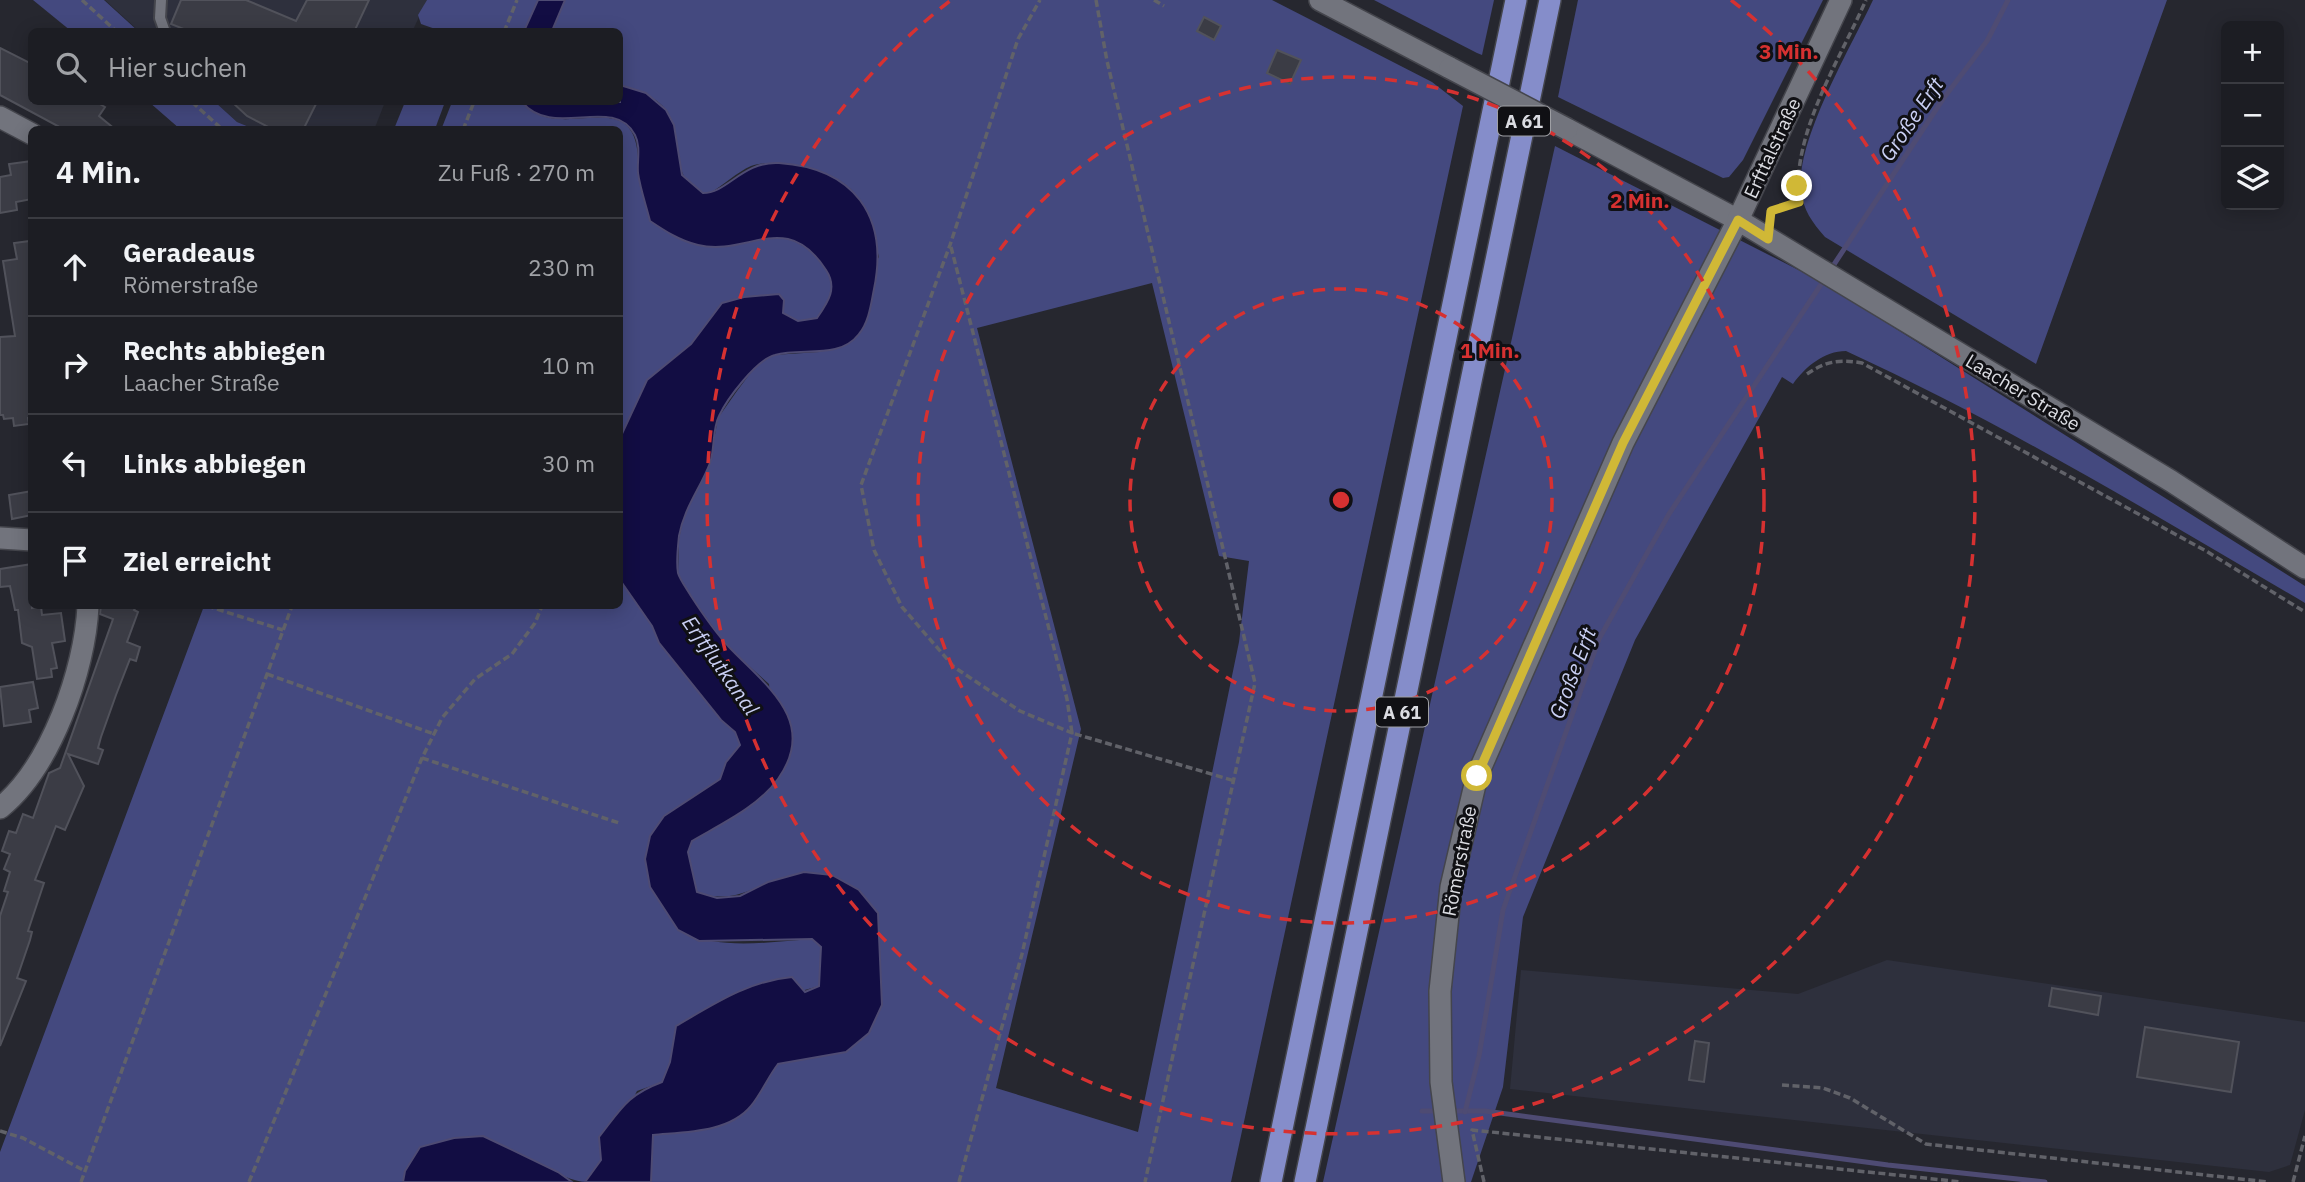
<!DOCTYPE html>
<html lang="de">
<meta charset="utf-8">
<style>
:root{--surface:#1c1d23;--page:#25262b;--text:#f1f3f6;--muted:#a0a2a6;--line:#3a3b41}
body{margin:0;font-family:"IBM Plex Sans",sans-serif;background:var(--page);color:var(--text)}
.controls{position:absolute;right:21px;top:21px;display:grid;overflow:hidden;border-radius:10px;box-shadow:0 4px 18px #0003}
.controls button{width:63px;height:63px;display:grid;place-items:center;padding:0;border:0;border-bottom:2px solid var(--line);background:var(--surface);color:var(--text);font:35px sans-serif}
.stop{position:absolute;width:21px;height:21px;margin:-16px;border:5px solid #d0b836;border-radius:50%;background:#fff}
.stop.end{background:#d0b836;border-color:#fff;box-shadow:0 2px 7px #0008}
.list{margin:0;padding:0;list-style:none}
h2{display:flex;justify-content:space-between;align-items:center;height:91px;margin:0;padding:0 28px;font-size:30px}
h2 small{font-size:23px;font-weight:400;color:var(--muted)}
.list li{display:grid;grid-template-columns:46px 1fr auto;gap:21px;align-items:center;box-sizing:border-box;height:98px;padding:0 28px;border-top:2px solid var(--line)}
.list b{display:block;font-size:26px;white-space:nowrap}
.list p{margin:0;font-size:23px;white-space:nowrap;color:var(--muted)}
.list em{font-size:23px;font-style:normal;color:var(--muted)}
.icon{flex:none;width:38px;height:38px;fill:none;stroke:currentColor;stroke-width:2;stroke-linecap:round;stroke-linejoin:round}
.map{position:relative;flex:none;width:2305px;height:1182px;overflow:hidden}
.search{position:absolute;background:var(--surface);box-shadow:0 4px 18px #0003;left:28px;top:28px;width:595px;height:77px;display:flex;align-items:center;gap:18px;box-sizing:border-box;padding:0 24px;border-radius:10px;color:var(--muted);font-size:26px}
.panel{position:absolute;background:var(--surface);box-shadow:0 4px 18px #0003;left:28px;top:126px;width:595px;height:483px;border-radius:10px}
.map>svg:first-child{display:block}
.built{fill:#2e303d}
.green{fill:#44497f;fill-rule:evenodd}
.water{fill:#120d43;stroke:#4e4b73;stroke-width:2}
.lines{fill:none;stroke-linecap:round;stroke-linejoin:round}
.stream{stroke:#4e4b73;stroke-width:5}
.building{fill:#3b3c45;stroke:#51525b;stroke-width:2}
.lane-casing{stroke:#44454c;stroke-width:14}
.street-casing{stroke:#44454c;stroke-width:24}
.secondary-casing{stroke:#44454c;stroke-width:24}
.highway-casing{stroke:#44454c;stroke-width:24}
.path{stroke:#616269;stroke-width:3.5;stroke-dasharray:7 3.5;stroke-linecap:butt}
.lane{stroke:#72747d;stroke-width:10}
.street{stroke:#72747d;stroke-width:21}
.secondary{stroke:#72747d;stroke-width:21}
.highway{stroke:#858dca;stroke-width:21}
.secondary-bridge-casing{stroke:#44454c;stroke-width:24;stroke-linecap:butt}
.secondary-bridge{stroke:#72747d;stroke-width:21}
.route{stroke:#d0b836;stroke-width:9}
.ring{fill:none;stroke:#d63131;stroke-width:3.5;stroke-dasharray:12 9}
.labels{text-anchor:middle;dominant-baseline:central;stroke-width:6;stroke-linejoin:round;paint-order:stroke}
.shield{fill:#101014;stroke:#9e9fa4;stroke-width:2}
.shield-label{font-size:18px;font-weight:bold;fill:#dbdce2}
.street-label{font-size:19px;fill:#dbdce2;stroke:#101014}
.water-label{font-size:21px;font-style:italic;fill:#c9cff3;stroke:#101014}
.centre{fill:#d63131;stroke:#101014;stroke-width:3.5}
.ring-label{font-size:21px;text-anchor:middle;font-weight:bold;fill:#d63131;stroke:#101014;stroke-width:6;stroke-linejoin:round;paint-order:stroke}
</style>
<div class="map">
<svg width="2305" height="1182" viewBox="0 0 2305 1182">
<rect width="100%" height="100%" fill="#26272f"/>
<g class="built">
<polygon points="105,0 427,0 412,32 139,31"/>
<polygon points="215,102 385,102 374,130 254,129 237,122"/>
<polygon points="1887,960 2305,1022 2305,1110 2290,1165 2269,1172 1510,1089 1521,970 1798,994"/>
</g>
<g class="green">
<polygon points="33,0 104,0 138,31 71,31"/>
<polygon points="427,0 538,0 524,31 441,31 421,24 418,15"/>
<path d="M565,0H1272L1432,82L1463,106L1231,1182H651L653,1135L764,1083L778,1064L809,1057L882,1005L768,882C742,895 725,901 697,893L688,852L692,841L752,804L778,779L769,684L727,646L695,602L678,574L679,539L685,511L710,463L718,418L737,391L755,367L773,355L819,352L879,257C866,200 856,176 795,166C782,164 764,161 751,166C737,172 724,185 710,193C669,192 683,134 667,111C656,96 637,90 620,85V32H552ZM1152,283L1219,556L1249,561L1239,642L1138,1132L996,1088L1081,729L977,328Z"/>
<polygon points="1374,0 1494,0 1482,55 1477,53"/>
<polygon points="1578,0 1823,0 1743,160 1729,177 1723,178 1558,97"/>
<path d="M1873,0H2167L2036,364L1825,237C1812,222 1803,210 1801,190C1796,140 1851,47 1873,0Z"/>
<polygon points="149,102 215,102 237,122 254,129 180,129"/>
<polygon points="405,102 445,102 435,129 394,129"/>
<path d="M452,102H522C561,149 643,73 638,173L728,245C742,242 757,237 771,236C794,236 825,256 832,278C836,293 825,307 817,318L798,321L783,313L784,300L722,303L691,344L647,380L620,438V130H441Z"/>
<path d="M1555,146L1820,281L2305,586V603C2155,515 2005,424 1846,351C1824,351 1805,367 1793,384L1782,377L1635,640L1523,917L1503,1087L1471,1182H1323Z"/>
<path d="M620,580L652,626L659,643L721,720L735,732L740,745L726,762L720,779L664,816L678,930C719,951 767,942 812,939L821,947L819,986L676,1026L670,1062L662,1082L637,1091L601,1160L585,1182C565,1182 507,1146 483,1136L405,1171L403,1182H0V1152L204,606H620Z"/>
</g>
<g class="water">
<polygon points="538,0 565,0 552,31 524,31"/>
<path d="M620,85L646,93L666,110L674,125L682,175L703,193C728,193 742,161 779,163C854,168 889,216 874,289C871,304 869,322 859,334C839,360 802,347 775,355C756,360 727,399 719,416C712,430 715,449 710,463C700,489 684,508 679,536C678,546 676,562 678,573C680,580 687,589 691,596C702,613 715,632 729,647C765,685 819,721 778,779C758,807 721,824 692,841L688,852L697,892L717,898L740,896L768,882L804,872L832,875L859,890L878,913L882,1005L869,1033L846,1052L778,1064C768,1077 761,1094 751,1106C729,1133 684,1132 653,1135L651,1182H585L601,1160L599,1137C621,1109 627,1095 662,1082L670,1062L676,1026C714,1004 748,981 792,977L805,992L819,986L821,947L812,939L699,941L678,930L650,887L645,859L650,836L664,816L720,779L726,762L740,745L735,732L721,720L659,643L652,626L620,580V438L647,380L691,344L722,303L744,297L779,294L784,300L783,313L798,321L817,318C828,302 838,288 826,270C786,208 748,257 698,245C680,241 665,231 650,221C646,205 640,188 638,173C637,160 641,147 635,135C613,94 553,140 522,102H620Z"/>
<polygon points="483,1136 558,1172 572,1182 403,1182 405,1171 420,1147 454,1138"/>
</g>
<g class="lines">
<g class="stream">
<polyline points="1831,269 1943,99 1987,41 2008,0"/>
<polyline points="1422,1111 1440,1111"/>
<polyline points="1450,1111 1485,1111 1888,1165 2045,1182"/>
<polyline points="1465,1112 1479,1056 1503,910 1599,639 1669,514 1826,277"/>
</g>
</g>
<g class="building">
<polygon points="181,0 246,0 296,21 307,0 369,0 354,32 191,32 171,24"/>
<polygon points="1204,17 1221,26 1214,40 1197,31"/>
<polygon points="0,48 32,64 32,102 96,102 105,107 99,116 116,130 65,130 0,95"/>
<polygon points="1277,50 1301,60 1290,84 1267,73"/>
<polygon points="232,102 317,102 303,130 274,130 247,116"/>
<polygon points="32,161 32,199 16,202 17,210 0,213 0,177 11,175 9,164"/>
<polygon points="30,241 32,417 28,418 29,424 14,426 13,418 4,419 3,415 0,415 0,337 15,336 3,261 17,259 14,243"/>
<polygon points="32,491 32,515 12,519 9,495"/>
<polygon points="32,564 32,608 41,606 42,615 61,613 65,641 52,643 57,668 51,669 52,677 37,679 32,647 22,643 18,610 15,610 10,586 0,587 0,569"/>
<polygon points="101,606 136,606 134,610 138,612 127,642 140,647 136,661 130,659 116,695 101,737 98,748 103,750 98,764 68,754 84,786 65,830 56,826 35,880 44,883 28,931 32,932 30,940 17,978 26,981 0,1046 0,916 8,892 4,891 10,872 4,869 10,854 2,851 9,831 16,833 23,814 33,818 49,773 60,768 113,619 100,614"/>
<polygon points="33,682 38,708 29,710 31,722 4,726 0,687"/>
<polygon points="2052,988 2101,996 2098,1015 2049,1006"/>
<polygon points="2145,1027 2239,1042 2231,1092 2137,1077"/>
<polygon points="1695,1041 1709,1043 1704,1082 1689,1080"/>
</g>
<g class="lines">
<g class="lane-casing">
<polyline id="lane" points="161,0 160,18 165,32"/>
</g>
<g class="street-casing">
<g id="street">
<polyline points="0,117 32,134"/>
<polyline points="0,538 32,540"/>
<path d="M0,808C51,767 85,670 88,606"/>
<polyline points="1454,1182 1441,1082 1440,991 1451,887 1477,776 1623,443 1738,220"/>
</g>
</g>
<g class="secondary-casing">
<g id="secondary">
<polyline points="1320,0 1450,68"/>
<polyline points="1567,129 1738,220 2171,481 2305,568"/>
<polyline points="1738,220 1841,0"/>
</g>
</g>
<g class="highway-casing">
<g id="highway">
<polyline points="1271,1182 1516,0"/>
<polyline points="1305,1182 1550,0"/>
</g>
</g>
<g class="path">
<polyline points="82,0 117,32"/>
<polyline points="1096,0 1107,61 1255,683 1145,1182"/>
<polyline points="1154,0 1164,6"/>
<polyline points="504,32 517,0"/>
<polyline points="192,102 223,130"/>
<polyline points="463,130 474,102"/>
<path d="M1770,219L1771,211L1799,202C1791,135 1839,61 1866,0"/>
<polyline points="951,247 1067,699 1072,733 1235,781"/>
<path d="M1807,374C1826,361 1840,359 1862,363L2206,551L2305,612"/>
<polyline points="207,606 283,630"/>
<polyline points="267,674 434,734"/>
<polyline points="422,758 619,823"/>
<polyline points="1782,1085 1823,1088 1850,1098 1926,1144 2268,1182"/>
<polyline points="0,1131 23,1138 85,1171"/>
<polyline points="81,1182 292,606"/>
<polyline points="249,1182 422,758 442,718 475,679 512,654 535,623 542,606"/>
<polyline points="959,1182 1022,954 1072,733 1020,711 954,667 902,607 874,550 861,485 950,245 1018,39 1040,0"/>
<polyline points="1484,1182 1472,1130 1962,1182"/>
<polyline points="2293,1182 2305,1136"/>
</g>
<use href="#lane" class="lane"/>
<use href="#street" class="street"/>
<use href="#secondary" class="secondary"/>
<use href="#highway" class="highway"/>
<g class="secondary-bridge-casing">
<polyline id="secondary-bridge" points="1450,68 1567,129"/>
</g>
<use href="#secondary-bridge" class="secondary-bridge"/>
</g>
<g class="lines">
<polyline class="route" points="1477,776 1623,443 1738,220 1768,239 1771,211 1799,202 1797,186"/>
</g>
<g class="ring">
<circle cx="1341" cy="500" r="211"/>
<circle cx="1341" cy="500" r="423"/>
<path d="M1731 0A634 634 0 1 1 951 0"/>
</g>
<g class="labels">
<g class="shield">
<rect x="1498" y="106.5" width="52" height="29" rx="5"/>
<rect x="1376" y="697.5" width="52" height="29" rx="5"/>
</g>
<g class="shield-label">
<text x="1524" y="121">A 61</text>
<text x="1402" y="712">A 61</text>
</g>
<g class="street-label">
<text transform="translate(1772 148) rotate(-65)">Erfttalstraße</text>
<text transform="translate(2023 392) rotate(31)">Laacher Straße</text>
<text transform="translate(1459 861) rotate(-79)">Römerstraße</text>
</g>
<g class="water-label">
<text transform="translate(1911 119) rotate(-56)">Große Erft</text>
<text transform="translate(721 665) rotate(55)">Erftflutkanal</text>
<text transform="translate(1572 673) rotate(-69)">Große Erft</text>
</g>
</g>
<circle cx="1341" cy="500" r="10" class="centre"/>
<g class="ring-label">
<text x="1789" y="59">3 Min.</text>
<text x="1640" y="208">2 Min.</text>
<text x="1490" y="358">1 Min.</text>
</g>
</svg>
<div class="controls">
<button>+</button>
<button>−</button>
<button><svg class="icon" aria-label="layers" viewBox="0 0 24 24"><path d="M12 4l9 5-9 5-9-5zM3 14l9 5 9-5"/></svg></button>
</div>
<div class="stop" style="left:1477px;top:776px"></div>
<div class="stop end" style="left:1797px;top:186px"></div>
<div class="search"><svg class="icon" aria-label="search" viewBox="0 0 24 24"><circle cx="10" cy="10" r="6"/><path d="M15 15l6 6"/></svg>Hier suchen</div>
<section class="panel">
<h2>4 Min.<small>Zu Fuß · 270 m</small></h2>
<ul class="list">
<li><svg class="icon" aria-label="ahead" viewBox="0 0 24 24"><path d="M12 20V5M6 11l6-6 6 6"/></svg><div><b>Geradeaus</b><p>Römerstraße</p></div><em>230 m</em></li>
<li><svg class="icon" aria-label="right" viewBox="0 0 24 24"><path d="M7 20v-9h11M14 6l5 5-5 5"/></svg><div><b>Rechts abbiegen</b><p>Laacher Straße</p></div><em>10 m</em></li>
<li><svg class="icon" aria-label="left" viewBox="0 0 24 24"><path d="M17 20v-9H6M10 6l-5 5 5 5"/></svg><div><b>Links abbiegen</b></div><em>30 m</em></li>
<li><svg class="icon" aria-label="arrive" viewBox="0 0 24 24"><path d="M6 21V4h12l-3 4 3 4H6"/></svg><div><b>Ziel erreicht</b></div></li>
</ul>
</section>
</div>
